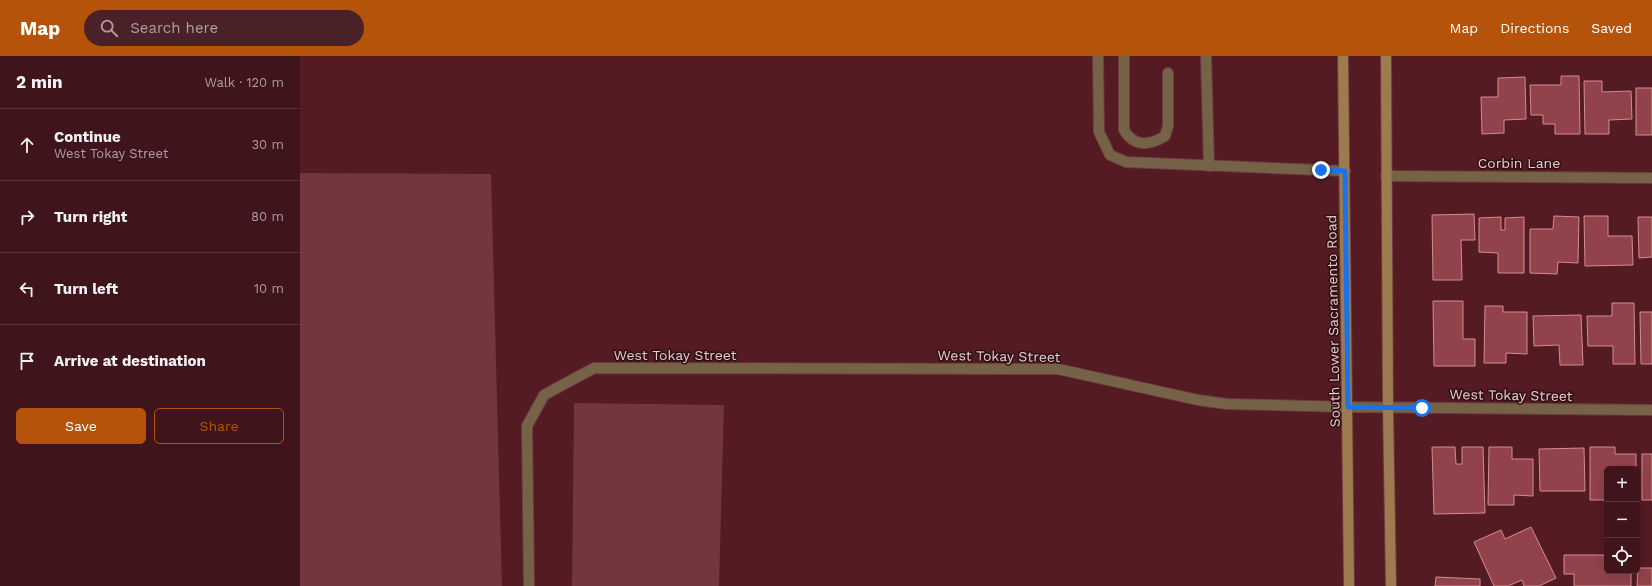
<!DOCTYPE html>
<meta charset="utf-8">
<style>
:root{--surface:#3f141a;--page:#4a2127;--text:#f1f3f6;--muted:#ad9ea2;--line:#583339;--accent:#b45309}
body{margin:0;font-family:"Work Sans",sans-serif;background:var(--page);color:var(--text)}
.controls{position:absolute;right:12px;bottom:12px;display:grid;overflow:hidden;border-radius:6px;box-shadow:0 4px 16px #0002}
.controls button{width:36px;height:36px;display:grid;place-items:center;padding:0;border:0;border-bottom:1px solid var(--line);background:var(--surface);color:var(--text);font:20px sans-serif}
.stop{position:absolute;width:12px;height:12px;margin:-9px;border:3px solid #1a73e8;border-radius:50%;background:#fff}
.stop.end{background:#1a73e8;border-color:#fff;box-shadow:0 1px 4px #0008}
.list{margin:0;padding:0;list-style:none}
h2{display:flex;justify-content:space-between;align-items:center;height:52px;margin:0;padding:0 16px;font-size:17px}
h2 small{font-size:13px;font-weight:400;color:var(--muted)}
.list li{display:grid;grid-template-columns:26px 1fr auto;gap:12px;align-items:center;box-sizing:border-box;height:72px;padding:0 16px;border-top:1px solid var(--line)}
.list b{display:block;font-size:15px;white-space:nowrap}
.list p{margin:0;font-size:13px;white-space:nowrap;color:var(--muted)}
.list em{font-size:13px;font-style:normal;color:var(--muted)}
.actions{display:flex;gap:8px;padding:12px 16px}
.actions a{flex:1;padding:9px 0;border:1px solid var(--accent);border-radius:6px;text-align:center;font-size:14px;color:var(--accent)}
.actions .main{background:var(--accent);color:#fff}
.icon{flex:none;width:22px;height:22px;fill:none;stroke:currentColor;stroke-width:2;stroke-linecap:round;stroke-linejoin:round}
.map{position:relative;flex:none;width:1352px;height:530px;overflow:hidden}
header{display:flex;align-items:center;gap:24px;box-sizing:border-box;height:56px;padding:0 20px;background:var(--accent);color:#fff}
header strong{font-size:19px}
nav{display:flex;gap:22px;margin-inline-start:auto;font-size:14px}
.search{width:280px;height:36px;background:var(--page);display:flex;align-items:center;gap:10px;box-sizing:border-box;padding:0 14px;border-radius:22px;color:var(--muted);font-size:15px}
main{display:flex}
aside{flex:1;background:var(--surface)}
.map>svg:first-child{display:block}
.green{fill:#72363c}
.building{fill:#92424a;stroke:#d38d91}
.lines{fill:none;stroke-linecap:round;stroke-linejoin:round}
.lane-casing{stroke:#703a41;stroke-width:12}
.street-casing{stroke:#703a41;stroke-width:12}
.secondary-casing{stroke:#703a41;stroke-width:12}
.lane{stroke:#766246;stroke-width:10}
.street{stroke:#766246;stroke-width:10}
.secondary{stroke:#9c7c4f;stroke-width:10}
.route{stroke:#1a73e8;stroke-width:5}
.labels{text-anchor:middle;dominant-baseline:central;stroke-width:3;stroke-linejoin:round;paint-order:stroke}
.street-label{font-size:14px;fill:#efc9ca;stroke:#2a1013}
</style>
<header>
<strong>Map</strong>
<div class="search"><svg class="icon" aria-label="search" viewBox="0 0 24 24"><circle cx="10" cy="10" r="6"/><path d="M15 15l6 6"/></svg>Search here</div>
<nav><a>Map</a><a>Directions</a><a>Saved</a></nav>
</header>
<main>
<aside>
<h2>2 min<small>Walk · 120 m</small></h2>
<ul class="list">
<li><svg class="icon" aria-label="ahead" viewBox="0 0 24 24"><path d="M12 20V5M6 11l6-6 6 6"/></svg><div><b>Continue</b><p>West Tokay Street</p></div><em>30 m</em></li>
<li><svg class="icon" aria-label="right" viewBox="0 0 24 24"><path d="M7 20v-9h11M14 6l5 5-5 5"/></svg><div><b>Turn right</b></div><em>80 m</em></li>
<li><svg class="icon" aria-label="left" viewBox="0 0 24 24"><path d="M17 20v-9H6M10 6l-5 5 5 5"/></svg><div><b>Turn left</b></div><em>10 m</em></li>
<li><svg class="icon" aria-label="arrive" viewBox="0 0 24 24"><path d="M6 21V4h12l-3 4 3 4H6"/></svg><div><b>Arrive at destination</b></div></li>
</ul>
<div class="actions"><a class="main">Save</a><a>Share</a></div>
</aside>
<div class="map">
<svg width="1352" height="530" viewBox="0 0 1352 530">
<rect width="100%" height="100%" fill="#541b23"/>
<g class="green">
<polygon points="0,117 191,118 202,530 0,530"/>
<polygon points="274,347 424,349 419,530 272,530"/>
</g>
<g class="building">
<polygon points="1261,20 1279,20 1280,78 1255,78 1255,68 1243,68 1243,59 1231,59 1230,29 1261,29"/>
<polygon points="1225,21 1226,63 1204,64 1204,77 1182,78 1181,41 1198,41 1198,22"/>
<polygon points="1284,25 1302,25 1302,36 1331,35 1332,63 1309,64 1309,78 1285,78"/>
<rect x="1336" y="32" width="16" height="47"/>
<polygon points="1174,158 1175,184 1161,184 1162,224 1133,224 1132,159"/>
<polygon points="1254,160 1279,161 1278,207 1258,206 1257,218 1230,217 1230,173 1253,173"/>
<polygon points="1284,160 1308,160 1308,180 1332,180 1333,209 1285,210"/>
<polygon points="1201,161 1201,174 1205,174 1205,162 1224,161 1224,217 1198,217 1198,197 1179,196 1179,162"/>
<polygon points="1338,161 1352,161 1352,201 1339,202"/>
<polygon points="1133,245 1163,245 1163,283 1175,283 1175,310 1134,310"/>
<polygon points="1312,247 1334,247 1335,308 1313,308 1313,290 1288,290 1287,260 1312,260"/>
<polygon points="1185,250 1203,250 1203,256 1227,256 1227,298 1206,297 1206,307 1184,307"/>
<polygon points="1340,256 1352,256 1352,308 1341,308"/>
<polygon points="1281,259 1283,309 1260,309 1259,289 1234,290 1233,260"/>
<polygon points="1132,391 1155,391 1156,408 1162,408 1162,391 1183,391 1185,457 1134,458"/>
<polygon points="1189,391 1212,391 1212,403 1233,403 1233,440 1214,439 1214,449 1188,449"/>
<polygon points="1290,391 1315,391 1315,398 1336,398 1336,413 1307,413 1307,444 1290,444"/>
<polygon points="1284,392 1285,435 1240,435 1239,393"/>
<rect x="1342" y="398" width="10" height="46"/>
<polygon points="1231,471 1256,522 1239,530 1224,530 1222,524 1208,530 1194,530 1174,486 1201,474 1205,483"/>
<polygon points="1264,499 1307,499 1307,515 1331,515 1331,530 1274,530 1274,518 1264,518"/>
<polygon points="1338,512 1352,512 1352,530 1337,530"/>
<polygon points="1136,521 1180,523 1180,530 1135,530"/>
</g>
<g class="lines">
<g class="lane-casing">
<g id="lane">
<polyline points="798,0 799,76 810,99 826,106 1045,115"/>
<path d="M824,0V74C834,91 849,90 865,80L868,70V17"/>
<polyline points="906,0 909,110"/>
</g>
</g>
<g class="street-casing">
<g id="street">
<polyline points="1086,120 1352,122"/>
<polyline points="229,530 227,370 244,339 294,312 758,313 898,344 927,348 1048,351 1352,354"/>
</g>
</g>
<g class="secondary-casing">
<g id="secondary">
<polyline points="1043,0 1049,530"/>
<polyline points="1086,0 1088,351 1091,530"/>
</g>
</g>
<use href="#lane" class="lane"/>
<use href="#street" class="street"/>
<use href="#secondary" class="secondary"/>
</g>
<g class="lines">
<polyline class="route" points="1021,114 1045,115 1048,351 1122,352"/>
</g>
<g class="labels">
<g class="street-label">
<text x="1219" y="107">Corbin Lane</text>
<text transform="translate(1033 265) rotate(-91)">South Lower Sacramento Road</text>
<text x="375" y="299">West Tokay Street</text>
<text transform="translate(699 300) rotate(1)">West Tokay Street</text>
<text transform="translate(1211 339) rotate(1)">West Tokay Street</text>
</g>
</g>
</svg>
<div class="controls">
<button>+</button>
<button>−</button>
<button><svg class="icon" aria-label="locate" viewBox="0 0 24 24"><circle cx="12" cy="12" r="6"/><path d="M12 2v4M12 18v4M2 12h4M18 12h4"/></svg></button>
</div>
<div class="stop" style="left:1122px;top:352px"></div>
<div class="stop end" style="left:1021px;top:114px"></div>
</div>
</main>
